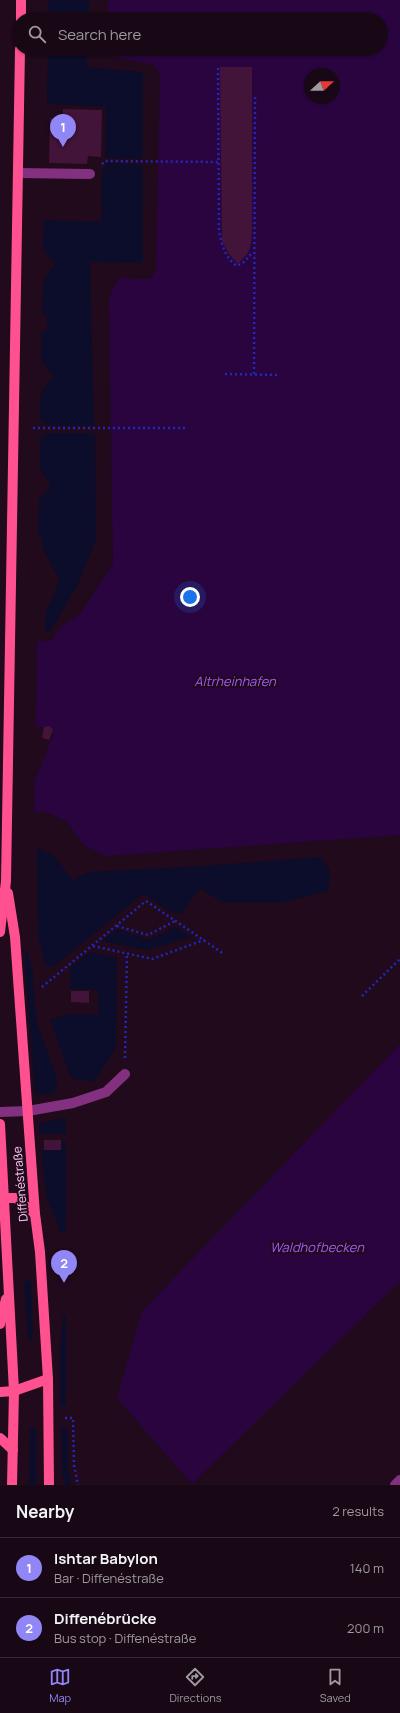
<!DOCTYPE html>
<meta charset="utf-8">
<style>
:root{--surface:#180815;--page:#251622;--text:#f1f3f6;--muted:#9f9aa0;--line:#362934;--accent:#9086f5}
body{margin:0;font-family:Manrope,sans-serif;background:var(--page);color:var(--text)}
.compass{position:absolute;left:304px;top:68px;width:36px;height:36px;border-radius:50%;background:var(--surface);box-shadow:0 1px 3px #0004;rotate:69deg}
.you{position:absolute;left:190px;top:597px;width:14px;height:14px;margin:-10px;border:3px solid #fff;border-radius:50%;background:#1a73e8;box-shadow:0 0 0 6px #1a73e833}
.badge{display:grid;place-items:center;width:26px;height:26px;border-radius:50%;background:var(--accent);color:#fff;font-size:13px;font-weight:700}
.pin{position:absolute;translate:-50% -33px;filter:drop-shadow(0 1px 2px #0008)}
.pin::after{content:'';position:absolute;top:21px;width:14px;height:12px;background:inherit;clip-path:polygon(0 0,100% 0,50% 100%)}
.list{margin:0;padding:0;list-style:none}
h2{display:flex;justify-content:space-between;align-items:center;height:52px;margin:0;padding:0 16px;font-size:17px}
h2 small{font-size:13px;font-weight:400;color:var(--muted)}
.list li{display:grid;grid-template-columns:26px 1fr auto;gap:12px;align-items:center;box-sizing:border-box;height:60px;padding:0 16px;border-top:1px solid var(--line)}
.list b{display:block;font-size:15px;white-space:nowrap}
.list p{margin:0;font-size:13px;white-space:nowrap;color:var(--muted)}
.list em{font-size:13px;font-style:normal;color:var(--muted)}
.icon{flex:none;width:22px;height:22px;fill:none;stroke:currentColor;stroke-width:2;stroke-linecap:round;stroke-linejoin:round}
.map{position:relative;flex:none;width:400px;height:1485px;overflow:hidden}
.search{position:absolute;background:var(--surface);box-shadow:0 1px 3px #0004;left:12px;right:12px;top:12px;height:44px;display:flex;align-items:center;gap:10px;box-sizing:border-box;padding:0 14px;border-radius:22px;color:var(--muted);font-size:15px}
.sheet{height:172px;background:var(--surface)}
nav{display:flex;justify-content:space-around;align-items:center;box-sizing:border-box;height:56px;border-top:1px solid var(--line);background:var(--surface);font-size:11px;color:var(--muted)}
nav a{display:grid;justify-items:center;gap:2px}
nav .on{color:var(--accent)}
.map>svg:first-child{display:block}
.green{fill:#0c0d2a}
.water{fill:#2a043f;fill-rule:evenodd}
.pier{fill:#200a1c}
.building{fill:#431439}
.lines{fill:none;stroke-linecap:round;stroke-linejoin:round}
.path{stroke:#2028bc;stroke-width:2.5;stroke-dasharray:2 3;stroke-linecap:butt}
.minor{stroke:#843080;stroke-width:10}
.major{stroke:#ff5090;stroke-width:10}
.labels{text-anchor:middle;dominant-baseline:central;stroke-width:4;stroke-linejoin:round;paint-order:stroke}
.street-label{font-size:12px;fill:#ffc9f8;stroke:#200a1c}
.water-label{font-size:13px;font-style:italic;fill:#a657ff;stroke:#200a1c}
</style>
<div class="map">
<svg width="400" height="1485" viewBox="0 0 400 1485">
<rect width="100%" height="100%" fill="#200a1c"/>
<g class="green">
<polygon points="49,0 89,0 89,19 48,19"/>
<polygon points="48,49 87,49 87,67 143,72 143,159 105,158 106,107 47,104"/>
<polygon points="108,163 143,165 143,263 90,262 94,426 44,425 44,421 40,421 41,392 53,377 41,360 41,332 47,331 47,315 42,314 44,278 55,264 43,249 44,220 101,222 102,170"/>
<polygon points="44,433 95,433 96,539 78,584 50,632 45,632 45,614 60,581 42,546 42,536 38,535 39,500 51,485 40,471 40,437 45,437"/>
<path d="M37,848L53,855L73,880L88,872L206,866L321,857L330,871L328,891L281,903H224L201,889C191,895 189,907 180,914L172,913L143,894L53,967L45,964L38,935Z"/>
<polygon points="176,927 191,937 147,950 102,941 117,929 148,940"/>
<polygon points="25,951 27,952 32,967 36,1020 57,1079 56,1089 52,1094 37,1095 35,1092 25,967"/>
<polygon points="89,952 117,958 116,1047 94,1082 71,1078 50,1020 69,1014 98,1014 98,990 70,989 70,968"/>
<polygon points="66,1117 66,1134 39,1134 39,1124"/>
<polygon points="62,1141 66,1141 66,1231 61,1233 47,1198 41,1150 61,1150"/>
<polygon points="28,1279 30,1280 31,1283 33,1339 28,1339 24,1283"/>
<polygon points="63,1316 66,1316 66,1404 64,1406 60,1406 60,1346"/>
<polygon points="61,1427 65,1428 68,1432 68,1468 71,1485 65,1485 62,1471"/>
<polygon points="30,1428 36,1428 36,1485 29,1485"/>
</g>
<g class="water">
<path d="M108,0H400V835L106,856L84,845L67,822L46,812L0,810V642L52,641L60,627L80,614L113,564L109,297L119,278L151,279L156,269L160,74L153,64L114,57L111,49H381V19H108ZM310,74H334V98H310Z"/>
<polygon points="400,1044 400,1281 192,1484 117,1398 142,1311"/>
</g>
<polygon class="pier" points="37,639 36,727 51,728 54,734 35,780 34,813 0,812 0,640"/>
<g class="building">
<polygon points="220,67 252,67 252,234 251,244 248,253 238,264 228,253 222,240"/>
<polygon points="63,109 102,110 101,157 88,156 87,164 49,163 50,118 63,118"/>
<polygon points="50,726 53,730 49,740 42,738 44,727"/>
<polygon points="71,991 89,991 89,1003 71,1002"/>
<rect x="44" y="1140" width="17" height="10"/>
</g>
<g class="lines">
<g class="path">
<path d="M219,69H218L219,231C222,245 225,258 237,266L244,262L250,255L254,256"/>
<polyline points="102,164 105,161 219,162"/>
<polyline points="225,374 279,375"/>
<polyline points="254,374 255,96"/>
<polyline points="33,428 188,428"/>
<polyline points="117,926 148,935 175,921"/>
<polyline points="93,946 152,959 204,940"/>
<polyline points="42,987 146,901 224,954"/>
<polyline points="362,996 400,959"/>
<polyline points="125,1058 127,954"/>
<polyline points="65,1418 73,1418 74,1465 78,1485"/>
</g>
<g class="minor">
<polyline points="18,173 90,174"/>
<polyline points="0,1112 28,1111 73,1103 106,1092 125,1074"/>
<polyline points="395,1485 400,1480"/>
</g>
<g class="major">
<polyline points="21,19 21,0"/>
<polyline points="8,893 15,937 35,1214 40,1252 48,1379 49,1485"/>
<polyline points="0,932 6,881 20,49"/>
<polyline points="0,1124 14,1391 12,1485"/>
<polyline points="4,1198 16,1198 35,1214"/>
<polyline points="0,1324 6,1299"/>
<polyline points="0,1392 14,1391 48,1379"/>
<polyline points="0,1438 13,1450"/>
</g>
</g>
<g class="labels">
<g class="street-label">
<text transform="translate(20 1184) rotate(-95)">Diffenéstraße</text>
</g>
<g class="water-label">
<text x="235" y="681">Altrheinhafen</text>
<text x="317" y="1247">Waldhofbecken</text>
</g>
</g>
</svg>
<svg class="compass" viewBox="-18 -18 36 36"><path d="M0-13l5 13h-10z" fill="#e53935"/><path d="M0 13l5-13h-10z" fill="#9f9aa0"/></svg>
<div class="you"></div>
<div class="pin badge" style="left:63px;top:147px">1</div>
<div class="pin badge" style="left:64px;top:1283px">2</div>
<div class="search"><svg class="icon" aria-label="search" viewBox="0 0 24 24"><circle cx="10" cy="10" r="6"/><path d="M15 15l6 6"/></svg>Search here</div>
</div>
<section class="sheet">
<h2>Nearby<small>2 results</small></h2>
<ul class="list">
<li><span class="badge">1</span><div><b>Ishtar Babylon</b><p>Bar · Diffenéstraße</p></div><em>140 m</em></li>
<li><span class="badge">2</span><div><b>Diffenébrücke</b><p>Bus stop · Diffenéstraße</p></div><em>200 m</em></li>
</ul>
</section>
<nav>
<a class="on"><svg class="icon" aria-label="map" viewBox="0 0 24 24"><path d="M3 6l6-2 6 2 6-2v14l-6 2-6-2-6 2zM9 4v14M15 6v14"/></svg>Map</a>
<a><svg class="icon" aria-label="directions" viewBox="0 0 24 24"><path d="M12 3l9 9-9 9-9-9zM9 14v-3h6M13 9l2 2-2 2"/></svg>Directions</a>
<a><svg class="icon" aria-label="saved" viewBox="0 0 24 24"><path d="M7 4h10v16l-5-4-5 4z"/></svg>Saved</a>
</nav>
